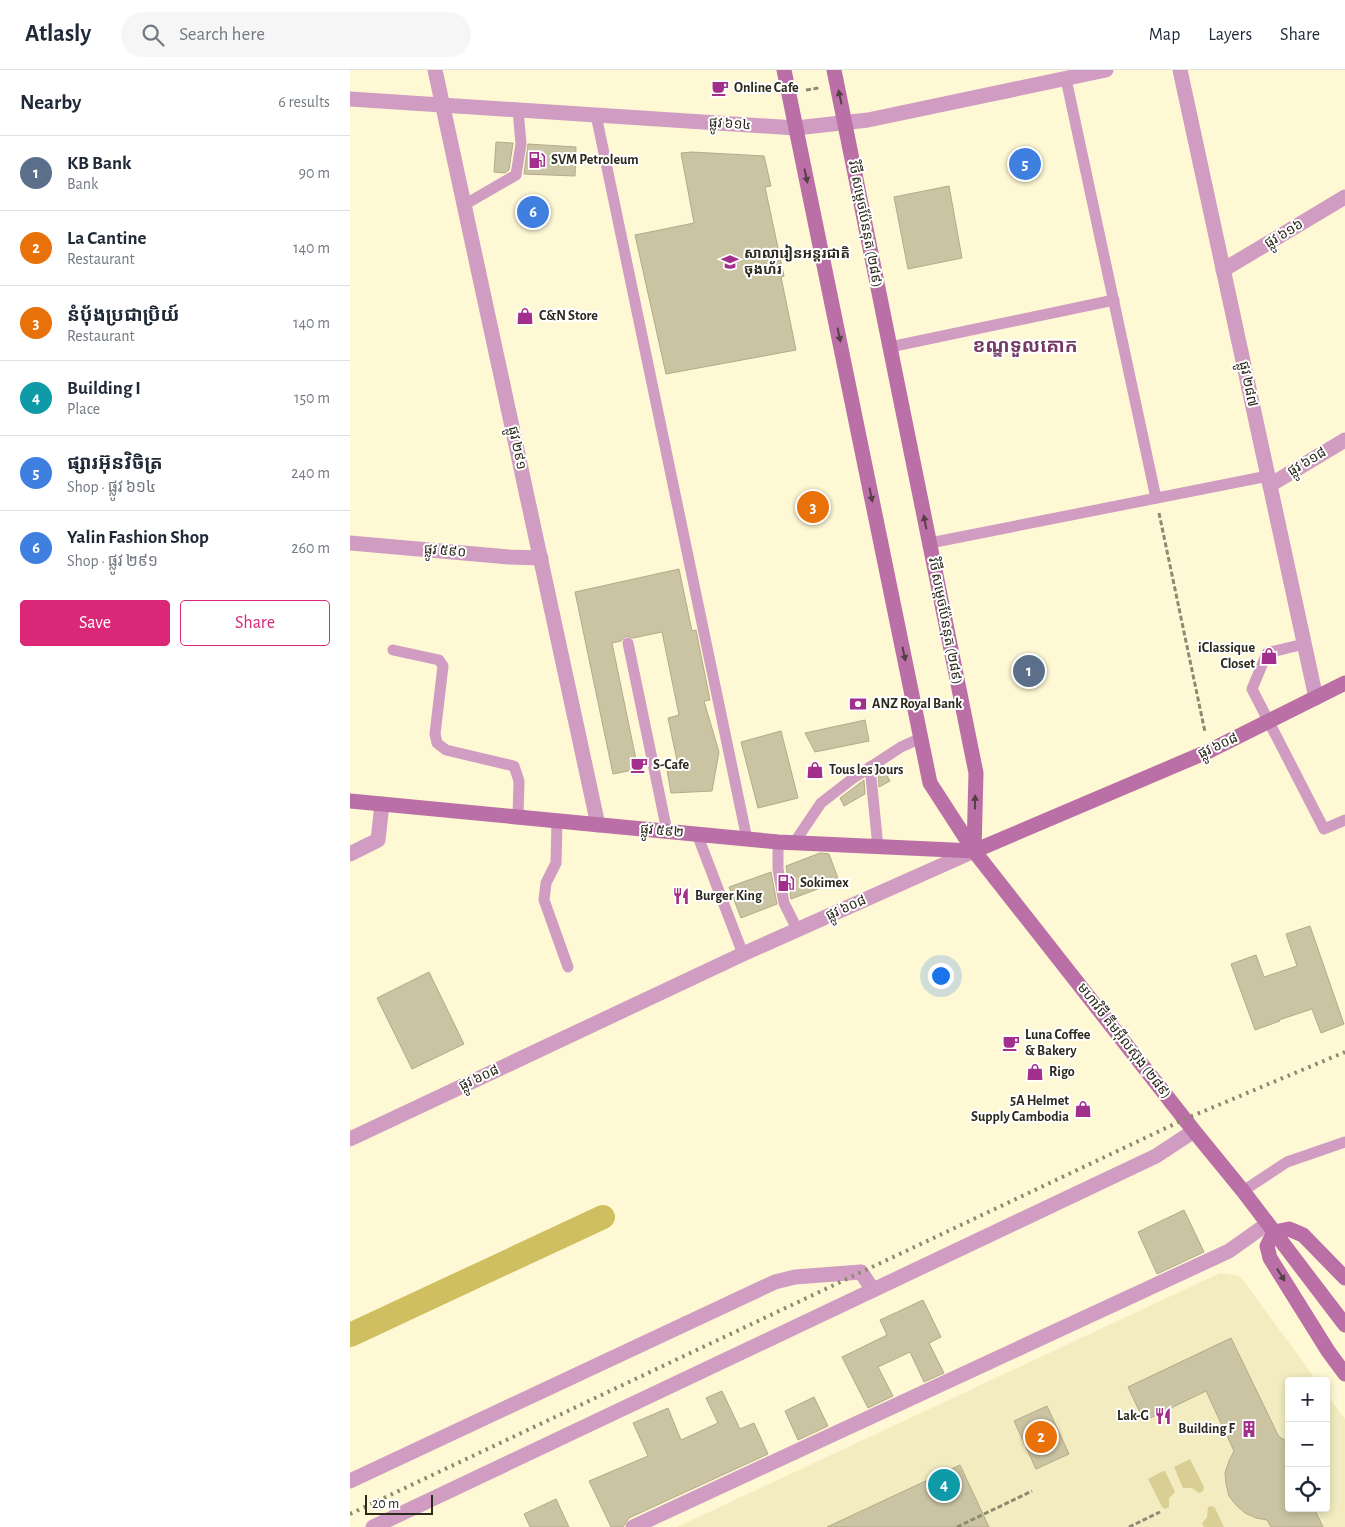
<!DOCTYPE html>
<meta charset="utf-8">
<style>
:root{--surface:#fff;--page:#f6f6f7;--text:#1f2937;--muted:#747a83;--line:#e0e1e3;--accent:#db2777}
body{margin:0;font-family:"Alegreya Sans","Noto Sans Khmer",sans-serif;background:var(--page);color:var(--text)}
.controls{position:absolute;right:15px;bottom:15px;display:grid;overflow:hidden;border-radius:5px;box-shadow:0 2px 8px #0003}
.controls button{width:45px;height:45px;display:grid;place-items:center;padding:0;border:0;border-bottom:1px solid var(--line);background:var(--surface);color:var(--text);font:25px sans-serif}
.scale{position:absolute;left:15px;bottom:12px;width:68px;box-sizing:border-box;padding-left:5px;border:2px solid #2c2a1d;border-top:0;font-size:14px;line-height:18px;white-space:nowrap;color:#2c2a1d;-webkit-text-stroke:4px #fff;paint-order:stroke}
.you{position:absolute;left:590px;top:905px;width:18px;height:18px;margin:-12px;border:4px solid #fff;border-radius:50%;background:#1a73e8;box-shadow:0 0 0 8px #1a73e833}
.badge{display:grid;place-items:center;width:32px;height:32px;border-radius:50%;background:var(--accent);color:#fff;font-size:16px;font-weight:700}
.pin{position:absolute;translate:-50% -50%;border:2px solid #fff;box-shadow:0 1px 5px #0006}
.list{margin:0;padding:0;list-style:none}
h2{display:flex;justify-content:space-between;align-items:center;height:65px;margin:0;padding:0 20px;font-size:21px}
h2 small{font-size:16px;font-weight:400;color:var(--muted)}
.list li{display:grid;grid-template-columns:32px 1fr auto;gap:15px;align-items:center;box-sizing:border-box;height:75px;padding:0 20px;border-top:1px solid var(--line)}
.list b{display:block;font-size:19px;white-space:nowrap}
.list p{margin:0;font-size:16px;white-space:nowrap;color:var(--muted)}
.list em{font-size:16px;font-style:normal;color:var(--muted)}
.actions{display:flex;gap:10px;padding:15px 20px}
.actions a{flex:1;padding:11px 0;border:1px solid var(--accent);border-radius:5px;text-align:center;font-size:18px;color:var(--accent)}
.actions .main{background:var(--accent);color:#fff}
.icon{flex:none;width:28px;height:28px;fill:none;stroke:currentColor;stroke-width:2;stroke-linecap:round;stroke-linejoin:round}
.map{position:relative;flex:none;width:995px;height:1457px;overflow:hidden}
header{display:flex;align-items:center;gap:30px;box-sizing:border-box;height:70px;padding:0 25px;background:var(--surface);border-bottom:1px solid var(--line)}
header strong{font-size:24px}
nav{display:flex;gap:28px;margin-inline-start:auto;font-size:18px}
.search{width:350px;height:45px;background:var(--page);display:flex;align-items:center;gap:12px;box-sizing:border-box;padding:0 18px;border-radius:28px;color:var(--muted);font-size:19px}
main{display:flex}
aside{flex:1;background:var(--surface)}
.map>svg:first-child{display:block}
.built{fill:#f3ecc1}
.green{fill:#d9cf94}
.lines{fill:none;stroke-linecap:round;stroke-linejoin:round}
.canal{stroke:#cfbf61;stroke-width:24}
.building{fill:#cac4a2;stroke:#b1ab8a}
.path{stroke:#8e8a72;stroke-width:3;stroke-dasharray:5 2.5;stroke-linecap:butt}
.lane{stroke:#d09cc2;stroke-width:11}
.street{stroke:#d09cc2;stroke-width:15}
.secondary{stroke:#ba6fa7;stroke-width:15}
.rail{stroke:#8d8971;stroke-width:4;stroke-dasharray:2.5 5;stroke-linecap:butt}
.oneway{fill:#573f46}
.labels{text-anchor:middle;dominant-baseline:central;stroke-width:4;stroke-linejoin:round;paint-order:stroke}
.poi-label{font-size:14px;font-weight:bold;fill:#2c2a1d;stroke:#fff;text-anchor:start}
.street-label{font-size:14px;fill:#2c2a1d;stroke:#fff}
.district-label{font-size:19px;font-weight:bold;fill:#733a66;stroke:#fff}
</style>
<header>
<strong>Atlasly</strong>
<div class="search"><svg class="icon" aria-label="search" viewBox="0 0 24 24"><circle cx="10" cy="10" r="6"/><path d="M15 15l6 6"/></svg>Search here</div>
<nav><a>Map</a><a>Layers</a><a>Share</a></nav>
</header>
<main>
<aside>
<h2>Nearby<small>6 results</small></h2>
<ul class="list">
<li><span class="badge" style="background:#5c6f8a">1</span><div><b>KB Bank</b><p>Bank</p></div><em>90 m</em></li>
<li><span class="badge" style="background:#e8710a">2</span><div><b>La Cantine</b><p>Restaurant</p></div><em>140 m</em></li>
<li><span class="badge" style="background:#e8710a">3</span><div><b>នំបុ័ងប្រជាប្រិយ៍</b><p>Restaurant</p></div><em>140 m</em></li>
<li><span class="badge" style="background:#0f9aa8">4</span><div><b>Building I</b><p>Place</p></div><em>150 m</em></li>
<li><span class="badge" style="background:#3f7fe0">5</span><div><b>ផ្សារអ៊ុនវិចិត្រ</b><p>Shop · ផ្លូវ ៦១៤</p></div><em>240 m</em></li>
<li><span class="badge" style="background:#3f7fe0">6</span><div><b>Yalin Fashion Shop</b><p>Shop · ផ្លូវ ២៩១</p></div><em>260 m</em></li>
</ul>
<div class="actions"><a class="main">Save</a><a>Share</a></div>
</aside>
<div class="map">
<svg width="995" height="1457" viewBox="0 0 995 1457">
<rect width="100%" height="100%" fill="#fef8d4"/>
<polygon class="built" points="870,1203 890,1206 967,1311 939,1311 939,1438 976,1438 976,1324 995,1349 995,1457 327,1457"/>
<g class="green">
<polygon points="840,1389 854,1417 853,1421 849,1423 842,1418 833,1418 824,1397"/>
<polygon points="813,1401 815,1401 825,1422 819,1428 819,1437 815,1439 812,1437 798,1409"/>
<polygon points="862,1436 865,1438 874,1457 854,1457 852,1453 857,1447 858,1437"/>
</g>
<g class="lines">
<polyline class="canal" points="0,1265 253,1147"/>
</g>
<g class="building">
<polygon points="146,72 163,73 159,100 155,103 144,102"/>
<polygon points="178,74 226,77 225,106 174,104"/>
<polygon points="342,82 414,86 421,116 415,117 434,206 431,207 446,280 316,304 285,165 344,153 331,83"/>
<polygon points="599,116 612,188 558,199 544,127"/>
<polygon points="329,499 342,561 346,560 360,630 354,631 369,682 362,721 321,723 317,700 328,695 318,648 329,645 312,562 283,568 276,566 271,571 262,573 288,699 263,704 225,522"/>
<polygon points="515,650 519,671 465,682 455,663"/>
<polygon points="431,661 448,728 408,738 391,672"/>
<polygon points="533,698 540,711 529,717 528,701"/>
<polygon points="514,710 515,724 494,736 490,728"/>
<polygon points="470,783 479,784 489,811 441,829 436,796"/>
<polygon points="421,802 427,834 391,848 379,817"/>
<polygon points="960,856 994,954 971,963 962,939 929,950 930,951 905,960 881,894 906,885 914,907 947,896 936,864"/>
<polygon points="79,902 114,974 62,999 27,928"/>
<polygon points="834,1140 854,1182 807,1204 788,1162"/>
<polygon points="573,1230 591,1267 579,1273 594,1303 574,1312 560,1282 528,1297 543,1326 518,1338 492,1287 537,1265 530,1250"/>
<polygon points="881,1268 929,1367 939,1372 939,1438 964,1438 973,1457 921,1457 917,1450 906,1448 895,1443 886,1435 879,1426 876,1414 875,1403 879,1391 884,1381 856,1321 794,1351 778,1317"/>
<polygon points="372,1321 390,1359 404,1353 418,1384 279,1448 273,1457 261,1457 239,1411 298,1386 283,1353 318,1338 331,1370 368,1353 356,1328"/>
<polygon points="464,1327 478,1356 448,1370 435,1341"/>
<polygon points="697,1336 719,1384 686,1399 664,1351"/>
<polygon points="610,1395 639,1457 477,1457"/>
<polygon points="206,1429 219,1457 180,1457 174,1444"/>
</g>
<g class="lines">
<g class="path">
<polyline points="456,20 469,18"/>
<polyline points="809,443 855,662"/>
<polyline points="607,1457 682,1421"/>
<polyline points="779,1457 810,1442"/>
</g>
<g class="lane">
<polyline points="716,9 806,428"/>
<polyline points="246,45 397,769"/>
<polyline points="114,135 166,105 171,74 168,40"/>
<polyline points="540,277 764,230"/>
<polyline points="580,473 918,406"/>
<polyline points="278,573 317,761"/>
<polyline points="954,574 917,583 902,619 974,759 995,750"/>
<polyline points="43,580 89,590 93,596 85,664 87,673 96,680 164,696 169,711 168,747"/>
<polyline points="520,697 528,777"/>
<polyline points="207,751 206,793 196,813 194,830 218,897"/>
<polyline points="347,764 393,884"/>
<polyline points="428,772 428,799 434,833 447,859"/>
<polyline points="444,773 471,733 502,709 551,677 571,668"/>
<polyline points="893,1121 937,1092 995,1072"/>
</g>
<g class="street">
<polyline points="85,0 248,755"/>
<polyline points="830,0 966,628"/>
<polyline points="0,29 446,58 518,50 756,0"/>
<polyline points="873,200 995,127"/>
<polyline points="920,415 995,370"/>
<polyline points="0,473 159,487 191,488"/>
<polyline points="0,784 28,770 32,734"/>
<polyline points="0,1069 393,884 624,781"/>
<polyline points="0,1411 425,1212 445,1207 511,1202 523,1220"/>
<polyline points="23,1457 806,1086 844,1061"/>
<polyline points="283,1457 879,1181 917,1154"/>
</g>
<g class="secondary">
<polyline points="434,0 580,713 624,781 844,1061 893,1121 995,1255"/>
<polyline points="484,0 626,703 624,781"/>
<polyline points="0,731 428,772 624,781 859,681 995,613"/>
<polyline points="924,1162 917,1176 920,1188 978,1281 995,1304"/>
<polyline points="924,1162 939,1159 953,1165 995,1208"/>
</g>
<polyline class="rail" points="0,1444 835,1049 995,982"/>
</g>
<defs><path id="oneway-solid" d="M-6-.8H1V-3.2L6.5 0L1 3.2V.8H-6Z" transform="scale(1.25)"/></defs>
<g class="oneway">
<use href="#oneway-solid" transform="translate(490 27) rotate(-102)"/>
<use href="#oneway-solid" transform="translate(456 106) rotate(78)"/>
<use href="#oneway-solid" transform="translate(489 265) rotate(78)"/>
<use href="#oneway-solid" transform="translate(521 425) rotate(78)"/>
<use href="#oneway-solid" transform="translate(575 452) rotate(-101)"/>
<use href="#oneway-solid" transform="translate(554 584) rotate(78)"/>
<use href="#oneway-solid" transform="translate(625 732) rotate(-89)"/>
<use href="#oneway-solid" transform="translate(931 1205) rotate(58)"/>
</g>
<defs>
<g id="cafe-bare" transform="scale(1.35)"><path d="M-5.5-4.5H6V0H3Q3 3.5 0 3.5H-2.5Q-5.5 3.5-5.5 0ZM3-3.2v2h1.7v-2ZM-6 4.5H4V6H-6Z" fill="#a22f8b" stroke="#fff" stroke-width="2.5" paint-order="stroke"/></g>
<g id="fuel-bare" transform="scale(1.35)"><path d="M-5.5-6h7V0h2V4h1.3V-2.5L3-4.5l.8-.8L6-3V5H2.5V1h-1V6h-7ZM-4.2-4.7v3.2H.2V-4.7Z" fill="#a22f8b" stroke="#fff" stroke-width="2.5" paint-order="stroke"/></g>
<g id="school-bare" transform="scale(1.35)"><path d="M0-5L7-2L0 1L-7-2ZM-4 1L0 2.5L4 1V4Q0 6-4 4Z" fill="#a22f8b" stroke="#fff" stroke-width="2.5" paint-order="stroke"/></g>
<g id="shop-bare" transform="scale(1.35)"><path d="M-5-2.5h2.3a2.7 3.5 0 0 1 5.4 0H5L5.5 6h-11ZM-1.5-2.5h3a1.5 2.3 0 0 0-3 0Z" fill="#a22f8b" stroke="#fff" stroke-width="2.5" paint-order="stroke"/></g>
<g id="bank-bare" transform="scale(1.35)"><path d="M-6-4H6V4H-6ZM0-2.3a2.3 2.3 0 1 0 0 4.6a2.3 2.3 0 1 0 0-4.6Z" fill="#a22f8b" stroke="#fff" stroke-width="2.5" paint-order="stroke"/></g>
<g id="restaurant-bare" transform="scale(1.35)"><path d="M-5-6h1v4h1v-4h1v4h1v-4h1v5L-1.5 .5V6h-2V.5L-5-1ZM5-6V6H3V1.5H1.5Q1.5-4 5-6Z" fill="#a22f8b" stroke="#fff" stroke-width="2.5" paint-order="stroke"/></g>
<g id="building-bare" transform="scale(1.35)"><path d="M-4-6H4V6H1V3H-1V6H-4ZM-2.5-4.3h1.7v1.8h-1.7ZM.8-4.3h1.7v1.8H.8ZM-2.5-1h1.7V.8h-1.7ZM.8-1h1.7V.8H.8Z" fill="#a22f8b" stroke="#fff" stroke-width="2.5" paint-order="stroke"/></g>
</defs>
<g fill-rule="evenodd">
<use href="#cafe-bare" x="370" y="18"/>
<use href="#fuel-bare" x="187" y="90"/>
<use href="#school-bare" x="380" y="192"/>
<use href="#shop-bare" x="175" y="246"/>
<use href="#shop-bare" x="919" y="586"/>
<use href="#bank-bare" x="508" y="634"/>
<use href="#cafe-bare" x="289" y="695"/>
<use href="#shop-bare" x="465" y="700"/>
<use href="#fuel-bare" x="436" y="813"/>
<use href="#restaurant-bare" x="331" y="826"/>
<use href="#cafe-bare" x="661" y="973"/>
<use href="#shop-bare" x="685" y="1002"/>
<use href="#shop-bare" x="733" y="1039"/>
<use href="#restaurant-bare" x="813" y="1346"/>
<use href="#building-bare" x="899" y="1359"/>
</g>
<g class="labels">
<g class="poi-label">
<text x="384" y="18">Online Cafe</text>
<text x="201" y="90">SVM Petroleum</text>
<text x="394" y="184">សាលារៀនអន្តរជាតិ<tspan x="394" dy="16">ចុងហ័រ</tspan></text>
<text x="189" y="246">C&amp;N Store</text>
<text x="905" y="578" text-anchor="end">iClassique<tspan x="905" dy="16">Closet</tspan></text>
<text x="522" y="634">ANZ Royal Bank</text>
<text x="303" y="695">S-Cafe</text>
<text x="479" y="700">Tous les Jours</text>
<text x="450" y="813">Sokimex</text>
<text x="345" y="826">Burger King</text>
<text x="675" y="965">Luna Coffee<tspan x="675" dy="16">&amp; Bakery</tspan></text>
<text x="699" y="1002">Rigo</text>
<text x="719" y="1031" text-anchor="end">5A Helmet<tspan x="719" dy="16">Supply Cambodia</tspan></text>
<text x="799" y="1346" text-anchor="end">Lak-G</text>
<text x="885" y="1359" text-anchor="end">Building F</text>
</g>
<g class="street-label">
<text transform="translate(380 54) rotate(4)">ផ្លូវ ៦១៤</text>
<text transform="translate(515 154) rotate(79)">វិថី សម្តេចប៉ែននុត (២៨៩)</text>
<text transform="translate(934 164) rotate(-31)">ផ្លូវ ៦១៦</text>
<text transform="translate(898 314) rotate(78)">ផ្លូវ ២៨៧</text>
<text transform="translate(167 378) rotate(78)">ផ្លូវ ២៩១</text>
<text transform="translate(957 392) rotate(-31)">ផ្លូវ ៦១៨</text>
<text transform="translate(95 481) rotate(5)">ផ្លូវ ៥៩០</text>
<text transform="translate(595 551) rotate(79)">វិថី សម្តេចប៉ែននុត (២៨៩)</text>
<text transform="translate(868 676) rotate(-25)">ផ្លូវ ៦០៨</text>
<text transform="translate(312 761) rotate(5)">ផ្លូវ ៥៩២</text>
<text transform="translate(496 838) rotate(-24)">ផ្លូវ ៦០៨</text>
<text transform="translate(774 971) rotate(52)">មហាវិថី គីមអ៊ីលស៊ុង (២៨៩)</text>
<text transform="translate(129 1008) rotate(-25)">ផ្លូវ ៦០៨</text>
</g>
<g class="district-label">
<text x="675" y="276">ខណ្ឌទួលគោក</text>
</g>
</g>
</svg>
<div class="controls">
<button>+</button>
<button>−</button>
<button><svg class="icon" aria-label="locate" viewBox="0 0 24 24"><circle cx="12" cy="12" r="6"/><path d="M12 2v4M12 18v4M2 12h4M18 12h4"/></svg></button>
</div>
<div class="scale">20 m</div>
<div class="you"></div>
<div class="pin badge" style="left:679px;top:601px;background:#5c6f8a">1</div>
<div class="pin badge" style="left:691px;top:1367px;background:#e8710a">2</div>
<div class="pin badge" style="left:463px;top:437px;background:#e8710a">3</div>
<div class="pin badge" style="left:594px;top:1415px;background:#0f9aa8">4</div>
<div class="pin badge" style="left:675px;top:94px;background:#3f7fe0">5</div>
<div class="pin badge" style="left:183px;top:142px;background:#3f7fe0">6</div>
</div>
</main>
